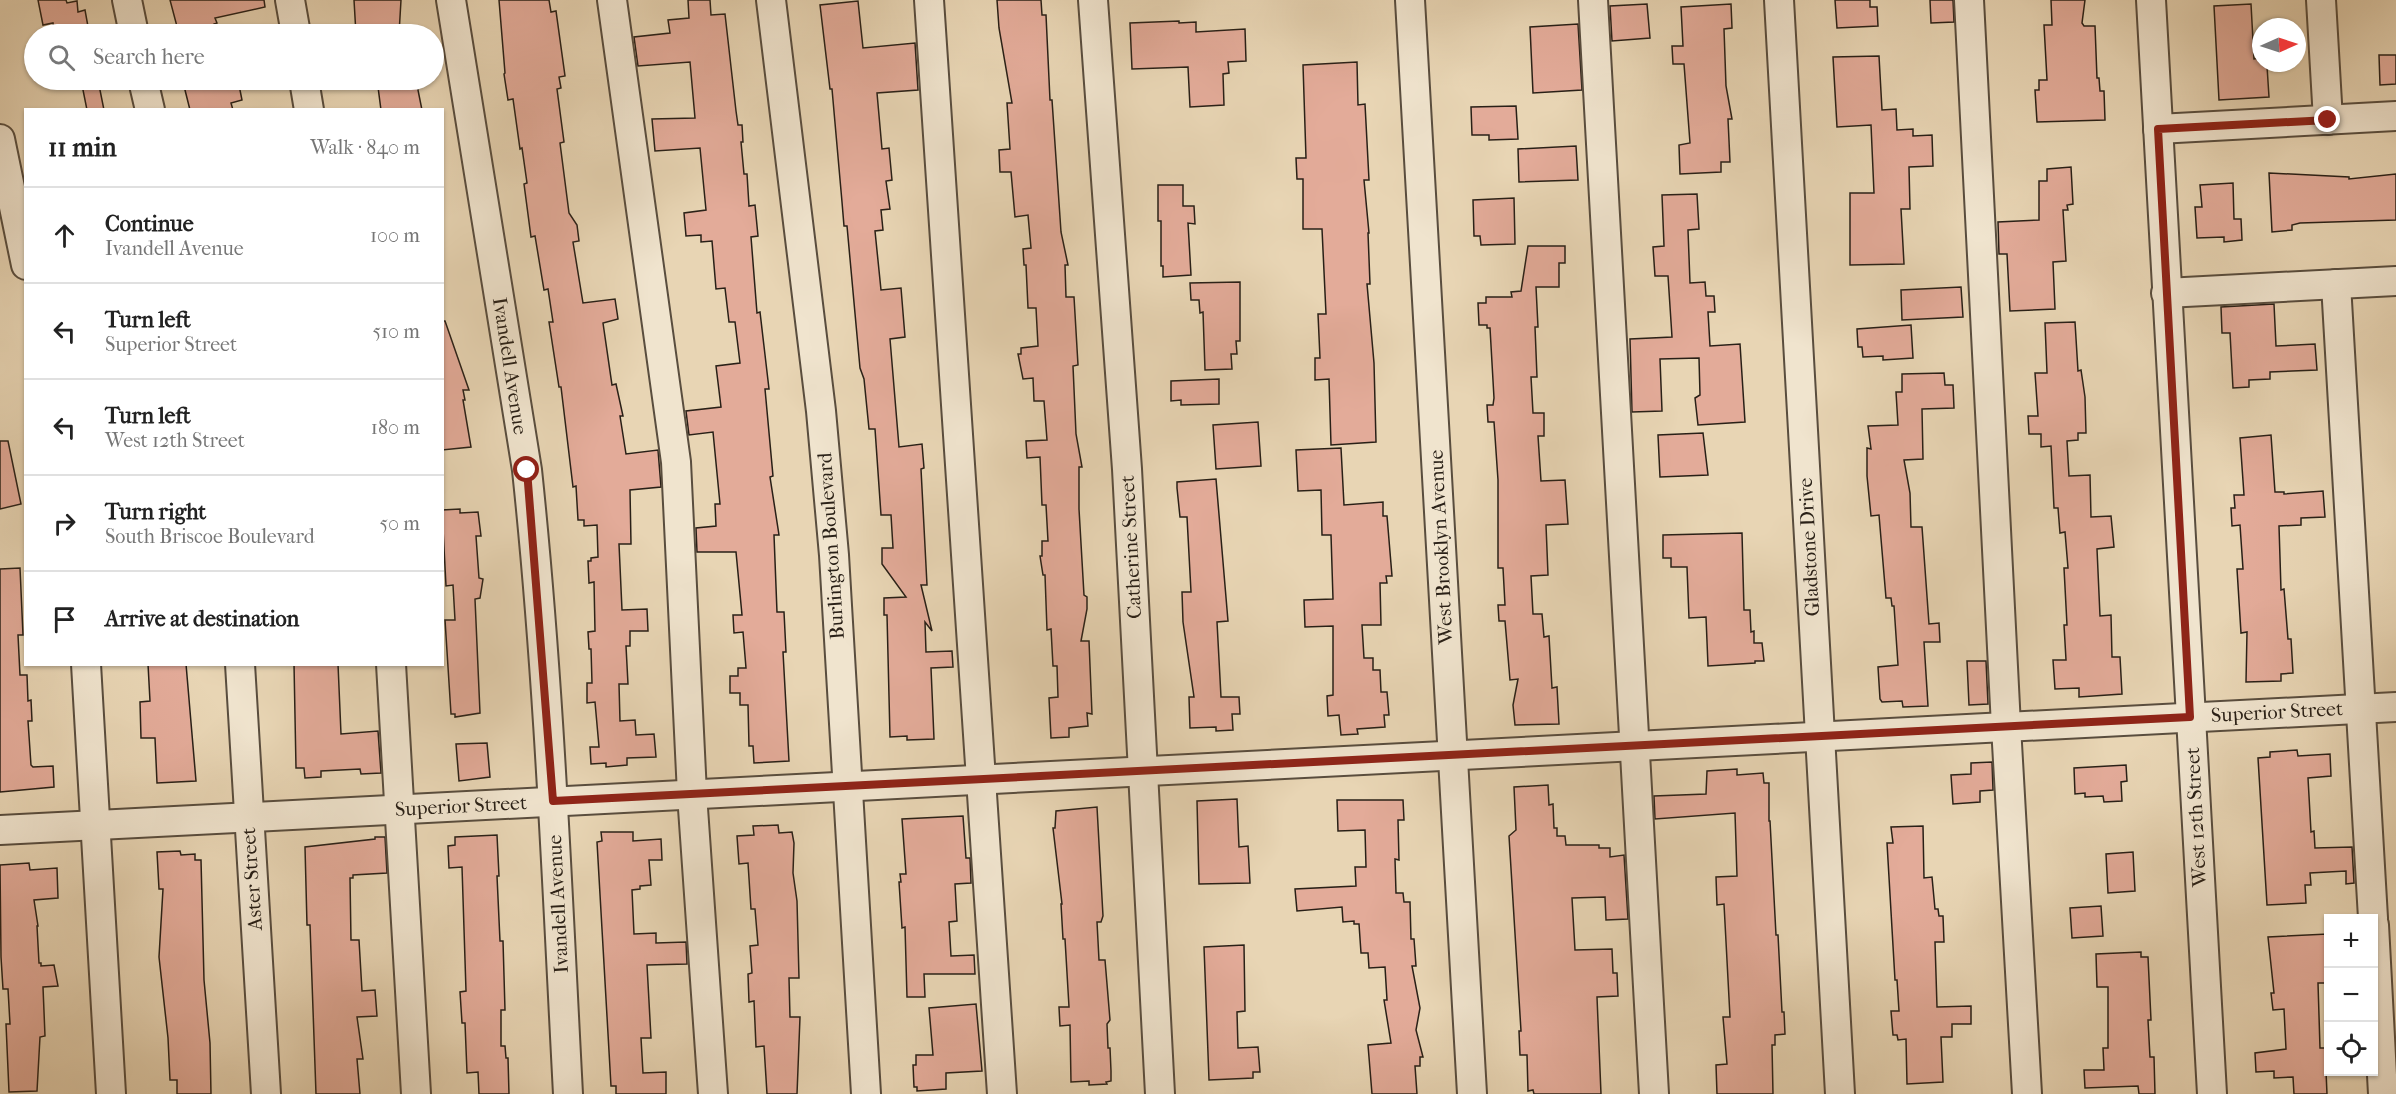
<!DOCTYPE html>
<meta charset="utf-8">
<style>
:root{--surface:#fff;--page:#f2f2f2;--text:#222;--muted:#767676;--line:#e0e0e0}
body{margin:0;font-family:"IM FELL French Canon",serif;background:var(--page);color:var(--text)}
.controls{position:absolute;right:18px;bottom:18px;display:grid;overflow:hidden;border-radius:0px;box-shadow:0 2px 4px #0004}
.controls button{width:54px;height:54px;display:grid;place-items:center;padding:0;border:0;border-bottom:2px solid var(--line);background:var(--surface);color:var(--text);font:30px sans-serif}
.compass{position:absolute;left:2252px;top:18px;width:54px;height:54px;border-radius:50%;background:var(--surface);box-shadow:0 2px 4px #0004;rotate:87deg}
.stop{position:absolute;width:18px;height:18px;margin:-14px;border:4px solid #8f2418;border-radius:50%;background:#fff}
.stop.end{background:#8f2418;border-color:#fff;box-shadow:0 2px 6px #0008}
.list{margin:0;padding:0;list-style:none}
h2{display:flex;justify-content:space-between;align-items:center;height:78px;margin:0;padding:0 24px;font-size:26px}
h2 small{font-size:20px;font-weight:400;color:var(--muted)}
.list li{display:grid;grid-template-columns:39px 1fr auto;gap:18px;align-items:center;box-sizing:border-box;height:96px;padding:0 24px;border-top:2px solid var(--line)}
.list b{display:block;font-size:22px;white-space:nowrap}
.list p{margin:0;font-size:20px;white-space:nowrap;color:var(--muted)}
.list em{font-size:20px;font-style:normal;color:var(--muted)}
.icon{flex:none;width:33px;height:33px;fill:none;stroke:currentColor;stroke-width:2;stroke-linecap:round;stroke-linejoin:round}
.map{position:relative;flex:none;width:2396px;height:1094px;overflow:hidden}
.search{position:absolute;background:var(--surface);box-shadow:0 2px 4px #0004;left:24px;top:24px;width:420px;height:66px;display:flex;align-items:center;gap:15px;box-sizing:border-box;padding:0 21px;border-radius:33px;color:var(--muted);font-size:22px}
.panel{position:absolute;background:var(--surface);box-shadow:0 2px 4px #0004;left:24px;top:108px;width:420px;height:558px;border-radius:0px}
.map>svg:first-child{display:block}
.building{fill:#e3ab99;stroke:#292017;stroke-width:1.5}
.lines{fill:none;stroke-linecap:round;stroke-linejoin:round}
.minor-casing{stroke:#594d3e;stroke-width:32}
.minor{stroke:#f0e4ce;stroke-width:28}
.route{stroke:#8f2418;stroke-width:8}
.labels{text-anchor:middle;dominant-baseline:central;stroke-width:4.5;stroke-linejoin:round;paint-order:stroke}
.street-label{font-size:20px;fill:#292017;stroke:#f0e4ce}
</style>
<div class="map">
<svg width="2396" height="1094" viewBox="0 0 2396 1094">
<rect width="100%" height="100%" fill="#e8d5b4"/>
<filter id="stains"><feTurbulence type="fractalNoise" baseFrequency=".00333" numOctaves="4"/><feColorMatrix values="0 0 0 0 .2 0 0 0 0 .09 0 0 0 0 .02 0 0 0 .5 -.17"/></filter>
<radialGradient id="worn" r=".72"><stop offset=".6" stop-color="#630" stop-opacity="0"/><stop offset="1" stop-color="#630" stop-opacity=".3"/></radialGradient>
<g class="building">
<polygon points="38,0 66,0 67,3 77,1 78,12 85,10 89,32 83,34 55,34 53,23 43,25"/>
<polygon points="170,0 264,0 265,7 215,18 217,23 214,24 216,34 179,34"/>
<polygon points="354,0 401,0 399,34 356,34"/>
<polygon points="499,0 549,0 551,12 556,11 565,76 559,77 561,88 557,89 564,142 560,143 569,213 577,225 579,241 573,242 583,303 615,299 618,319 603,323 612,385 616,384 623,416 620,416 626,454 658,450 661,487 630,490 631,544 619,544 622,610 647,609 648,631 630,631 630,646 626,646 628,684 619,684 620,721 635,720 636,735 654,734 656,757 627,758 627,765 606,767 606,763 591,764 590,747 599,747 595,702 587,703 587,683 592,683 591,649 589,649 588,632 595,631 594,582 589,583 588,561 591,561 591,558 598,557 597,525 584,526 584,520 578,520 576,486 573,487 561,387 559,387 549,322 553,322 548,289 544,290 535,236 531,237 524,184 527,183 522,148 520,149 513,99 508,100 504,74 505,73"/>
<polygon points="688,0 710,0 711,15 725,14 736,111 738,125 742,125 743,142 741,142 744,174 747,174 749,206 755,205 758,236 751,237 757,313 760,312 769,389 765,389 773,476 770,477 779,535 774,535 777,612 784,612 786,652 783,652 789,761 754,763 753,746 749,746 748,705 740,705 740,693 730,693 730,676 738,676 738,668 746,668 743,632 734,633 733,615 742,615 736,552 697,552 696,528 716,526 715,504 720,504 713,432 689,435 686,411 721,407 716,366 740,363 735,322 729,322 725,288 716,289 712,241 701,242 701,235 686,236 684,213 706,210 700,148 655,151 652,119 695,118 690,62 638,66 634,37 670,33 668,20 689,18"/>
<polygon points="997,0 1041,0 1042,15 1046,15 1050,100 1052,100 1061,232 1068,265 1065,265 1066,297 1074,297 1078,365 1073,366 1076,434 1082,467 1079,467 1079,509 1084,595 1087,597 1087,609 1081,641 1089,641 1092,714 1087,713 1088,726 1069,728 1069,737 1051,738 1049,698 1058,697 1057,666 1053,666 1051,629 1047,630 1045,575 1043,575 1040,556 1042,556 1042,541 1048,541 1046,505 1042,505 1040,457 1027,458 1026,441 1047,440 1044,401 1034,401 1033,378 1023,379 1018,354 1021,354 1021,348 1038,346 1036,308 1028,308 1026,265 1024,265 1023,249 1031,248 1028,215 1015,217 1011,172 1000,172 999,150 1010,149 1007,103 1012,103 999,28"/>
<polygon points="1835,0 1870,0 1870,7 1877,7 1878,26 1837,28"/>
<polygon points="1930,0 1953,0 1954,22 1931,23"/>
<polygon points="2051,0 2085,0 2082,23 2084,26 2095,26 2097,78 2099,78 2100,91 2104,91 2105,120 2037,122 2035,90 2039,90 2039,80 2047,80 2044,25 2052,25"/>
<polygon points="858,1 863,48 915,43 918,90 877,93 882,149 889,148 892,180 886,181 890,209 881,210 883,230 875,231 881,290 901,288 905,337 890,339 899,447 922,444 924,468 921,469 927,585 921,585 932,631 925,622 926,652 952,651 953,667 931,668 934,739 907,740 907,736 890,737 887,615 884,615 884,598 906,597 882,564 882,548 893,548 891,515 881,515 875,429 869,429 864,379 860,368 847,226 844,226 842,202 832,89 830,89 820,5"/>
<polygon points="1647,4 1650,38 1612,41 1610,6"/>
<polygon points="1731,4 1732,28 1724,29 1726,86 1732,119 1728,119 1730,162 1721,162 1721,172 1680,174 1679,145 1690,143 1684,64 1673,64 1672,46 1683,46 1681,7"/>
<polygon points="2251,4 2254,59 2261,58 2261,63 2267,66 2269,97 2219,100 2214,6"/>
<polygon points="1179,21 1179,23 1196,22 1196,32 1245,29 1246,61 1228,62 1229,73 1223,74 1224,105 1190,107 1188,67 1132,69 1130,23"/>
<polygon points="1578,24 1582,90 1533,93 1530,27"/>
<polygon points="2379,55 2396,55 2396,84 2380,85"/>
<polygon points="1879,56 1882,110 1896,109 1897,130 1913,129 1913,136 1932,135 1933,166 1909,167 1910,209 1901,209 1904,264 1850,265 1850,193 1874,193 1871,125 1837,127 1833,57"/>
<polygon points="1357,62 1358,105 1365,104 1369,180 1364,180 1369,233 1368,233 1370,284 1367,284 1374,363 1376,442 1331,445 1329,379 1315,380 1315,358 1320,358 1318,314 1326,314 1322,229 1303,229 1303,179 1297,179 1296,158 1306,158 1303,65"/>
<polygon points="81,80 98,80 104,110 87,110"/>
<polygon points="219,80 238,80 242,100 231,103 233,110 190,110 184,86"/>
<polygon points="399,80 416,80 422,110 381,110 378,87 399,84"/>
<polygon points="1516,106 1518,139 1489,140 1489,135 1472,135 1471,107"/>
<polygon points="1576,146 1578,180 1519,182 1518,149"/>
<polygon points="2071,167 2073,204 2067,205 2068,210 2063,210 2066,261 2053,262 2055,309 2010,311 2007,254 1999,254 1998,222 2039,220 2039,181 2047,181 2047,169"/>
<polygon points="2269,173 2349,177 2349,179 2396,174 2396,220 2300,223 2292,225 2292,230 2272,232"/>
<polygon points="2233,183 2234,219 2241,219 2242,240 2224,242 2224,237 2197,238 2195,207 2202,207 2200,185"/>
<polygon points="1158,185 1183,185 1183,206 1194,206 1195,224 1188,223 1191,275 1163,277 1163,266 1161,266 1161,221 1158,221"/>
<polygon points="1697,194 1699,229 1688,230 1690,283 1705,282 1706,296 1714,296 1715,312 1708,312 1710,346 1740,344 1745,422 1698,425 1695,398 1700,395 1699,358 1660,359 1662,411 1632,412 1630,339 1672,337 1668,276 1655,276 1653,247 1664,246 1662,195"/>
<polygon points="1514,198 1515,244 1481,245 1480,236 1474,236 1473,200"/>
<polygon points="1528,246 1565,246 1565,263 1559,263 1559,287 1536,287 1538,327 1535,327 1537,377 1531,377 1533,413 1544,413 1544,436 1538,436 1541,481 1565,480 1568,524 1546,525 1548,575 1531,576 1533,614 1542,614 1544,637 1549,636 1552,688 1557,687 1559,724 1515,725 1513,705 1518,679 1510,680 1505,621 1499,621 1498,605 1505,605 1503,568 1498,568 1498,480 1494,422 1488,422 1487,405 1493,405 1494,398 1490,328 1487,328 1487,325 1479,325 1478,303 1486,303 1486,297 1512,297 1511,292 1521,291"/>
<polygon points="1240,282 1240,341 1236,341 1237,354 1231,354 1232,369 1205,370 1203,312 1200,313 1199,300 1191,300 1190,283"/>
<polygon points="1961,287 1963,317 1902,320 1901,290"/>
<polygon points="2274,304 2276,346 2315,344 2317,370 2270,372 2270,379 2249,380 2249,387 2233,388 2230,333 2222,333 2221,307"/>
<polygon points="442,321 445,321 469,390 463,390 465,400 463,400 471,447 442,450"/>
<polygon points="2075,322 2078,371 2081,370 2085,397 2086,433 2078,433 2078,440 2067,441 2069,476 2090,475 2091,517 2111,516 2114,547 2097,549 2100,616 2111,615 2112,657 2120,657 2122,694 2079,697 2079,688 2055,689 2053,660 2066,660 2064,625 2067,625 2064,568 2068,568 2065,532 2060,533 2058,508 2054,508 2051,446 2041,447 2041,434 2029,434 2028,416 2038,416 2035,373 2047,373 2045,323"/>
<polygon points="1911,325 1913,358 1883,360 1883,356 1863,357 1862,347 1858,347 1857,329"/>
<polygon points="1944,373 1945,385 1953,385 1954,408 1922,409 1923,459 1904,460 1910,493 1911,527 1922,527 1929,624 1939,623 1940,642 1924,642 1928,706 1903,707 1902,701 1882,702 1880,699 1878,667 1898,665 1894,606 1892,606 1891,598 1886,598 1879,515 1871,516 1867,476 1867,448 1871,449 1868,426 1898,425 1896,392 1902,392 1902,374"/>
<polygon points="1219,379 1219,404 1181,405 1181,400 1171,401 1171,381"/>
<polygon points="1258,422 1261,466 1216,469 1213,425"/>
<polygon points="1703,433 1708,475 1660,477 1658,435"/>
<polygon points="2271,435 2275,492 2284,492 2284,494 2323,491 2325,517 2301,518 2301,525 2279,526 2281,590 2284,589 2288,639 2291,639 2293,673 2281,674 2281,681 2246,682 2247,632 2241,633 2237,569 2243,569 2240,525 2232,526 2231,508 2235,508 2234,495 2244,495 2240,438"/>
<polygon points="0,441 8,441 21,504 0,509"/>
<polygon points="1341,448 1344,505 1383,502 1383,516 1387,516 1392,576 1386,576 1387,583 1380,583 1381,625 1362,625 1364,658 1373,658 1373,670 1380,670 1381,692 1387,692 1389,715 1384,715 1385,727 1357,729 1358,734 1341,735 1339,715 1328,716 1327,696 1333,695 1333,626 1305,627 1304,600 1333,599 1331,535 1322,535 1321,490 1298,491 1296,450"/>
<polygon points="1216,479 1228,621 1217,622 1221,697 1239,697 1240,714 1232,714 1233,730 1216,731 1216,727 1190,728 1189,697 1194,697 1183,622 1182,592 1191,592 1187,517 1180,517 1177,488 1177,482"/>
<polygon points="460,509 460,513 478,512 481,536 476,536 479,578 483,579 480,598 475,599 480,713 455,717 455,714 451,714 445,620 455,620 453,585 446,586 442,510"/>
<polygon points="1742,533 1744,610 1750,610 1751,632 1754,631 1754,643 1762,643 1764,661 1755,661 1755,663 1708,666 1706,617 1689,618 1687,567 1671,567 1671,558 1663,558 1663,535"/>
<polygon points="20,568 23,635 18,635 20,675 27,675 28,701 31,700 32,721 28,721 31,765 33,767 53,766 54,787 0,792 0,569"/>
<polygon points="1967,661 1986,661 1988,704 1969,705"/>
<polygon points="148,664 186,664 196,781 157,783 155,738 141,738 140,702 150,701"/>
<polygon points="294,664 338,664 341,734 378,731 381,773 361,774 360,769 321,771 321,777 305,778 304,768 296,768"/>
<polygon points="487,743 490,777 459,781 456,744"/>
<polygon points="2297,750 2298,756 2330,754 2331,776 2308,778 2311,832 2314,831 2315,848 2352,847 2354,883 2346,884 2346,871 2310,873 2311,885 2305,885 2306,903 2267,905 2258,758 2270,757 2270,752"/>
<polygon points="1992,762 1993,790 1980,791 1980,802 1953,804 1951,775 1971,774 1971,763"/>
<polygon points="2126,765 2127,781 2121,782 2122,801 2104,802 2103,796 2085,797 2085,793 2075,794 2074,768"/>
<polygon points="1737,769 1737,775 1763,773 1764,783 1769,783 1769,821 1770,821 1776,935 1778,935 1782,1012 1784,1012 1785,1034 1775,1035 1775,1045 1772,1045 1773,1094 1717,1094 1716,1065 1727,1064 1723,1017 1730,1017 1724,904 1717,905 1716,877 1737,876 1735,813 1655,819 1654,796 1706,794 1707,771"/>
<polygon points="1548,785 1549,805 1553,804 1554,828 1557,828 1557,836 1565,836 1566,845 1599,845 1599,848 1610,848 1610,857 1624,855 1628,919 1606,920 1605,897 1572,898 1575,950 1612,949 1613,973 1617,973 1618,996 1597,997 1601,1094 1534,1094 1533,1090 1528,1091 1527,1055 1520,1055 1519,1031 1521,1031 1509,836 1516,830 1514,787"/>
<polygon points="1237,799 1239,847 1248,846 1250,883 1199,884 1197,801"/>
<polygon points="1337,800 1403,800 1404,820 1398,820 1399,860 1395,859 1396,893 1403,893 1404,902 1410,902 1411,939 1414,939 1416,966 1412,966 1420,1008 1416,1030 1423,1057 1420,1057 1420,1066 1415,1066 1417,1094 1372,1094 1368,1045 1391,1043 1384,1000 1387,1000 1385,967 1369,968 1368,953 1361,953 1359,924 1354,924 1354,921 1343,922 1342,907 1297,911 1295,889 1356,886 1355,867 1366,867 1365,830 1338,831"/>
<polygon points="1097,807 1103,916 1101,922 1097,922 1099,960 1105,960 1110,1020 1107,1024 1108,1048 1110,1048 1111,1071 1111,1081 1106,1082 1107,1084 1089,1085 1089,1081 1071,1082 1070,1025 1060,1026 1059,1007 1069,1007 1065,939 1063,939 1061,904 1062,904 1053,828 1055,828 1056,811"/>
<polygon points="963,816 966,858 970,858 971,883 955,884 957,921 949,922 951,956 974,955 975,974 924,974 925,997 907,997 905,927 902,928 899,882 901,882 900,874 906,874 902,819"/>
<polygon points="778,825 779,833 792,832 794,843 793,873 797,901 799,978 789,978 790,1017 800,1017 797,1094 767,1094 764,1046 756,1047 754,1001 749,1002 748,974 752,973 750,946 758,945 755,909 751,909 748,863 739,864 737,836 754,835 753,826"/>
<polygon points="1923,826 1924,878 1932,877 1935,909 1938,909 1939,916 1943,916 1944,942 1935,942 1937,1007 1971,1006 1971,1024 1952,1024 1952,1037 1941,1037 1943,1082 1907,1084 1906,1039 1898,1040 1897,1035 1893,1035 1891,1011 1899,1011 1897,980 1895,980 1887,843 1893,843 1891,827"/>
<polygon points="601,832 633,832 633,841 661,839 662,860 649,860 651,885 640,886 640,889 632,890 634,934 656,933 656,943 686,942 687,964 647,965 651,1038 641,1038 643,1073 666,1072 666,1094 616,1094 616,1086 611,1086 597,842 602,841"/>
<polygon points="497,835 499,876 497,876 500,941 503,941 505,1010 501,1010 501,1046 505,1046 506,1058 508,1058 509,1094 479,1094 478,1072 467,1073 465,1023 462,1023 460,992 466,991 462,867 449,868 448,846 455,845 455,837"/>
<polygon points="375,837 385,837 387,873 353,875 353,878 350,878 351,940 359,940 362,991 375,990 377,1016 357,1017 363,1059 357,1059 360,1094 316,1094 310,925 307,925 305,847 375,839"/>
<polygon points="180,851 181,855 195,854 195,860 201,860 204,980 210,1043 211,1094 177,1094 177,1080 170,1080 168,1038 159,957 163,889 159,889 157,852"/>
<polygon points="2133,852 2135,891 2108,893 2106,854"/>
<polygon points="29,863 30,870 57,868 58,898 34,900 38,926 37,926 39,963 41,963 41,966 54,965 58,986 43,987 45,1036 40,1037 37,1091 9,1092 6,1024 10,1024 8,989 3,989 1,957 0,865"/>
<polygon points="2101,906 2103,936 2072,938 2070,908"/>
<polygon points="2328,934 2328,958 2326,958 2327,983 2318,983 2320,1048 2325,1048 2327,1094 2294,1094 2293,1077 2274,1078 2274,1071 2256,1072 2255,1053 2286,1049 2284,1009 2273,1010 2271,993 2274,993 2268,937"/>
<polygon points="1244,945 1245,1011 1237,1012 1238,1048 1258,1047 1260,1072 1253,1072 1253,1078 1209,1080 1204,947"/>
<polygon points="2141,952 2141,957 2148,957 2151,1020 2148,1020 2150,1057 2154,1057 2155,1094 2139,1094 2138,1086 2085,1088 2084,1070 2104,1070 2103,1048 2108,1048 2108,987 2097,987 2096,954"/>
<polygon points="976,1004 982,1071 946,1073 946,1089 917,1091 917,1087 914,1087 913,1065 916,1065 916,1055 933,1055 929,1008"/>
</g>
<g class="lines">
<g class="minor-casing">
<g id="minor">
<polyline points="127,0 134,34"/>
<polyline points="290,0 296,34"/>
<path d="M451,0L527,470C549,677 557,886 568,1094"/>
<polyline points="612,0 676,462 692,794 713,1094"/>
<polyline points="771,0 821,411 834,555 866,1094"/>
<polyline points="929,0 1002,1094"/>
<polyline points="1093,0 1127,469 1160,1094"/>
<polyline points="1410,0 1472,1094"/>
<polyline points="1593,0 1654,1094"/>
<polyline points="1779,0 1840,1094"/>
<polyline points="1969,0 2006,726 2027,1094"/>
<polyline points="2151,0 2212,1094"/>
<polyline points="2321,0 2328,120"/>
<polyline points="143,80 150,110"/>
<polyline points="304,80 309,110"/>
<polyline points="2158,129 2396,116"/>
<polyline points="0,139 26,265"/>
<polyline points="2336,284 2373,918"/>
<polyline points="2166,293 2396,281"/>
<polyline points="86,664 111,1094"/>
<polyline points="240,664 266,1094"/>
<polyline points="391,664 416,1094"/>
<polyline points="0,830 2396,707"/>
<polyline points="2374,925 2383,1094"/>
</g>
</g>
<use href="#minor" class="minor"/>
</g>
<g class="lines">
<polyline class="route" points="527,470 553,801 2190,717 2158,129 2328,120"/>
</g>
<g class="labels">
<g class="street-label">
<text transform="translate(510 366) rotate(81)">Ivandell Avenue</text>
<text transform="translate(831 546) rotate(-94)">Burlington Boulevard</text>
<text transform="translate(1131 547) rotate(-93)">Catherine Street</text>
<text transform="translate(1441 547) rotate(-93)">West Brooklyn Avenue</text>
<text transform="translate(1809 547) rotate(-93)">Gladstone Drive</text>
<text transform="translate(2277 712) rotate(-3)">Superior Street</text>
<text transform="translate(461 806) rotate(-3)">Superior Street</text>
<text transform="translate(2196 817) rotate(-93)">West 12th Street</text>
<text transform="translate(252 879) rotate(-94)">Aster Street</text>
<text transform="translate(558 904) rotate(-93)">Ivandell Avenue</text>
</g>
</g>
<rect width="100%" height="100%" filter="url(#stains)"/>
<rect width="100%" height="100%" fill="url(#worn)"/>
</svg>
<div class="controls">
<button>+</button>
<button>−</button>
<button><svg class="icon" aria-label="locate" viewBox="0 0 24 24"><circle cx="12" cy="12" r="6"/><path d="M12 2v4M12 18v4M2 12h4M18 12h4"/></svg></button>
</div>
<svg class="compass" viewBox="-18 -18 36 36"><path d="M0-13l5 13h-10z" fill="#e53935"/><path d="M0 13l5-13h-10z" fill="#767676"/></svg>
<div class="stop" style="left:527px;top:470px"></div>
<div class="stop end" style="left:2328px;top:120px"></div>
<div class="search"><svg class="icon" aria-label="search" viewBox="0 0 24 24"><circle cx="10" cy="10" r="6"/><path d="M15 15l6 6"/></svg>Search here</div>
<section class="panel">
<h2>11 min<small>Walk · 840 m</small></h2>
<ul class="list">
<li><svg class="icon" aria-label="ahead" viewBox="0 0 24 24"><path d="M12 20V5M6 11l6-6 6 6"/></svg><div><b>Continue</b><p>Ivandell Avenue</p></div><em>100 m</em></li>
<li><svg class="icon" aria-label="left" viewBox="0 0 24 24"><path d="M17 20v-9H6M10 6l-5 5 5 5"/></svg><div><b>Turn left</b><p>Superior Street</p></div><em>510 m</em></li>
<li><svg class="icon" aria-label="left" viewBox="0 0 24 24"><path d="M17 20v-9H6M10 6l-5 5 5 5"/></svg><div><b>Turn left</b><p>West 12th Street</p></div><em>180 m</em></li>
<li><svg class="icon" aria-label="right" viewBox="0 0 24 24"><path d="M7 20v-9h11M14 6l5 5-5 5"/></svg><div><b>Turn right</b><p>South Briscoe Boulevard</p></div><em>50 m</em></li>
<li><svg class="icon" aria-label="arrive" viewBox="0 0 24 24"><path d="M6 21V4h12l-3 4 3 4H6"/></svg><div><b>Arrive at destination</b></div></li>
</ul>
</section>
</div>
